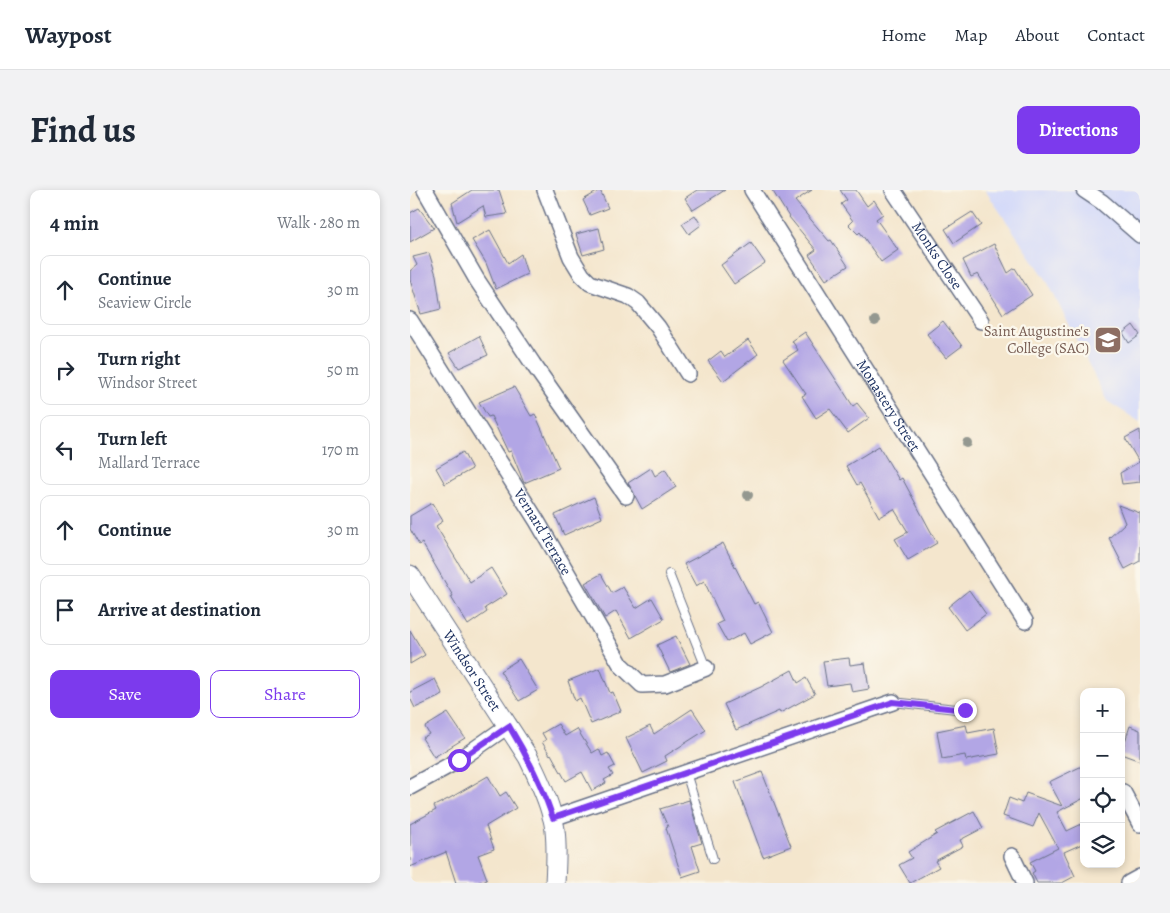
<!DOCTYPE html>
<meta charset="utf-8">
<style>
:root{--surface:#fff;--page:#f2f2f3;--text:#1f2937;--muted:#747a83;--line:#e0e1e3;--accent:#7c3aed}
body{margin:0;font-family:Alegreya,serif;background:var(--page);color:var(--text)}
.controls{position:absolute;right:15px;bottom:15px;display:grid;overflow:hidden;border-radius:10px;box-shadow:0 2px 8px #0003}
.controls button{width:45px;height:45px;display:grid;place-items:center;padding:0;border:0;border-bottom:1px solid var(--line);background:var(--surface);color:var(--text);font:25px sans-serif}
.stop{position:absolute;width:15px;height:15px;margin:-11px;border:4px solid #7c3aed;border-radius:50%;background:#fff}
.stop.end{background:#7c3aed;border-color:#fff;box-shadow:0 1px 5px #0008}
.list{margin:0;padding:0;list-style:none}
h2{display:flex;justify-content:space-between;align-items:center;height:65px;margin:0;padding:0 20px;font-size:21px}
h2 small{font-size:16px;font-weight:400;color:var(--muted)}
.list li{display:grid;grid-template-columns:32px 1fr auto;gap:15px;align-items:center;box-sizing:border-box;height:70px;margin:0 10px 10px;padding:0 10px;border:1px solid var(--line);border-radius:10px}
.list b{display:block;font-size:19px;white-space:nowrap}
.list p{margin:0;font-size:16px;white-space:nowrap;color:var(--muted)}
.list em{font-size:16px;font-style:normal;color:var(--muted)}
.actions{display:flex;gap:10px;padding:15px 20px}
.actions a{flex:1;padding:11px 0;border:1px solid var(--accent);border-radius:10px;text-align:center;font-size:18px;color:var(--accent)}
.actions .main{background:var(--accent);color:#fff}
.icon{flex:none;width:28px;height:28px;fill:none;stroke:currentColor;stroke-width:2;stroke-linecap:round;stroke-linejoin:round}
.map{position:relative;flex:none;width:730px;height:693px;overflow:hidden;border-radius:10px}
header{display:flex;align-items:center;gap:30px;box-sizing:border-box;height:70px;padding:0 25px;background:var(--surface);border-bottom:1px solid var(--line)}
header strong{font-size:24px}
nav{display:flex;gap:28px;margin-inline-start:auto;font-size:18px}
.intro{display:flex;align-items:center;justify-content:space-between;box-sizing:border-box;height:120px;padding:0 30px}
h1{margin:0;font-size:35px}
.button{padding:12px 22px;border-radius:10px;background:var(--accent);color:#fff;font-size:18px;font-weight:700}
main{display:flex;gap:30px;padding:0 30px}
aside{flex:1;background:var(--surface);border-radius:10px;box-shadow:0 2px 8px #0003}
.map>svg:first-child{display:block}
.built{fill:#d3d9f9}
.building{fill:#b2a6e5}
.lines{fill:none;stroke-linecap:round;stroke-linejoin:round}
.service-casing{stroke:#676f85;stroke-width:10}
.minor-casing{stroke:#676f85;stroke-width:18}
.tertiary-casing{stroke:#676f85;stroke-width:21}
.service{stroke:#fff;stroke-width:8}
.minor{stroke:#fff;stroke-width:15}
.tertiary{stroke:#fff;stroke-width:19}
.tree{fill:#949890}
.route{stroke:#7c3aed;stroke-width:6}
.labels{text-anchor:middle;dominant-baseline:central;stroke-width:4.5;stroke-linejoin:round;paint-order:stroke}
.street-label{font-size:15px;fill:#1b2f5e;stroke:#fbf7ec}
.education-label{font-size:15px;fill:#785e54;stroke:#fbf7ec;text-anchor:end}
</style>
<header>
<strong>Waypost</strong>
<nav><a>Home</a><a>Map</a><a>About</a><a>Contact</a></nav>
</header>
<div class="intro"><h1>Find us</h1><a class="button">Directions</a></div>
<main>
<aside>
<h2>4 min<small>Walk · 280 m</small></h2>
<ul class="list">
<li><svg class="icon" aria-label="ahead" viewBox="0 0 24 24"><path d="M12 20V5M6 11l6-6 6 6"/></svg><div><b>Continue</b><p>Seaview Circle</p></div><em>30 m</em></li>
<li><svg class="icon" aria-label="right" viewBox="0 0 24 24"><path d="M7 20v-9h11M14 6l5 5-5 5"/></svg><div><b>Turn right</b><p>Windsor Street</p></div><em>50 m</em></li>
<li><svg class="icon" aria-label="left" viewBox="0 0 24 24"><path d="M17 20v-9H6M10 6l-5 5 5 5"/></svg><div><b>Turn left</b><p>Mallard Terrace</p></div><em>170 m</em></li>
<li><svg class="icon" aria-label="ahead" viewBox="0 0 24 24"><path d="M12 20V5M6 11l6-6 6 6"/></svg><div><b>Continue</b></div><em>30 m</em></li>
<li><svg class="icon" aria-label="arrive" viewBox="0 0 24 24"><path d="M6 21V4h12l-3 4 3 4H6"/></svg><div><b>Arrive at destination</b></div></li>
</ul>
<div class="actions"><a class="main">Save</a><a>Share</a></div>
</aside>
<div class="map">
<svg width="730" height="693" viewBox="0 0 730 693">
<rect width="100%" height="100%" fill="#fbf7ec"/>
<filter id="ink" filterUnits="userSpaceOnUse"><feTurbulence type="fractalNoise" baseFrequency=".02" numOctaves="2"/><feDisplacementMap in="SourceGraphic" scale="10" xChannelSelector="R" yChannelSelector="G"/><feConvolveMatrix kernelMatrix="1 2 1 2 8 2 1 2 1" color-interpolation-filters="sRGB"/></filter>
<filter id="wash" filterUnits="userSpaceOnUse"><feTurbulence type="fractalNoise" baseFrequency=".0096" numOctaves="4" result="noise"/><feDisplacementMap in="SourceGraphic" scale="20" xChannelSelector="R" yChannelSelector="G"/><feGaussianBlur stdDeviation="1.12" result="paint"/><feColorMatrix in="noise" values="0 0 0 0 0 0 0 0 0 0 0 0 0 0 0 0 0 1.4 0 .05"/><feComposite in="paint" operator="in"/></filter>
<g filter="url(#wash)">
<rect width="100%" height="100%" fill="#f4e6cd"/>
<polygon class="built" points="575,0 730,0 730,232 697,211 636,89"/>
<g id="blocks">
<g class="building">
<polygon points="62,0 89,0 97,24 76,27 73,16 47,32 42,13"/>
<polygon points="190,0 198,18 180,25 173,10"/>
<polygon points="287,0 315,0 283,20 275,8"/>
<polygon points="362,0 402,0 385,11 419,51 421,50 438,76 416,90 399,65 406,60 379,27"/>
<polygon points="430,0 446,0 457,16 464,10 473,24 466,29 488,60 471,72 450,42 448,44 439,35 443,31 431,14 437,10"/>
<polygon points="9,18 24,38 0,52 0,23"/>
<polygon points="562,22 571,35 544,53 535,39"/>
<polygon points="285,25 291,35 279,44 272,34"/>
<polygon points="189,38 194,59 173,65 166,44"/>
<polygon points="80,40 98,73 111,64 117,84 86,99 76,73 62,50"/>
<polygon points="341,53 355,73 324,94 311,75"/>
<polygon points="584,54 598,83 605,78 622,105 593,124 568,84 561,87 553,70"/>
<polygon points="19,63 26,85 31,119 11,124 0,90 0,81 7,75 3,67"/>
<polygon points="533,131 552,156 536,168 517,144"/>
<polygon points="723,135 730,145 719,153 713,143"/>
<polygon points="395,142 443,216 447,213 459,228 438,243 420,219 406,228 392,206 396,204 373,170 388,160 382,151"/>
<polygon points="69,146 78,165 49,178 39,163"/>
<polygon points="338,150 348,164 313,191 298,171 311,161 315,167"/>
<polygon points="104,197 121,226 125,224 149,278 114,293 101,261 98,262 81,226 78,227 69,212"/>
<polygon points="730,240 730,292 712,294 710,283 729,272 715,248"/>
<polygon points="469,256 489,290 492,288 527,353 498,370 485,349 498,342 484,319 469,327 450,293 447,295 436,276"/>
<polygon points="53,262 62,279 35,294 26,278"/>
<polygon points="241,278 245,286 255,279 266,297 232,319 218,293"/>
<polygon points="184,307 192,328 154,345 145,325"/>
<polygon points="22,313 33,331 26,336 60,392 81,378 97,404 75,418 77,422 58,435 41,407 43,406 12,353 9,355 0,339 0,326"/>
<polygon points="708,315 730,323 730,371 715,379 699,348 715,333"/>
<polygon points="313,353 344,414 348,412 363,442 340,454 334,443 317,452 307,434 313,431 294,391 286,396 274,374"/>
<polygon points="191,384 202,403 213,397 226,418 242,408 254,429 221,448 206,421 195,428 175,393"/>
<polygon points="559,400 576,424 555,440 538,417"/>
<polygon points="0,440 15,465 0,474"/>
<polygon points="266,446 280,474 260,482 247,455"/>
<polygon points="439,468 440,475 455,473 459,499 442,502 440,493 417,496 413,471"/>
<polygon points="109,469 128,500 109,511 90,481"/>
<polygon points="190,478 200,503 203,502 211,521 181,534 170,508 165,511 158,491"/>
<polygon points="382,480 388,493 396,488 405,504 370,523 369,521 326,540 314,514 351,497"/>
<polygon points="25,489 33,505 5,518 0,508 0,502"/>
<polygon points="282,519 296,540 255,566 257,571 233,583 216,548 240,536 244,544"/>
<polygon points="38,523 55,548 24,567 12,548 19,544 15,537"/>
<polygon points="148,534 155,546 167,539 182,563 189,559 192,566 198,563 205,576 199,579 203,585 194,590 196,593 182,601 172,582 156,591 141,564 140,565 132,552 136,550 132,543"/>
<polygon points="556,535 558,543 584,538 589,564 556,570 555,565 532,569 527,541"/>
<polygon points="720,536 730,540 730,571 711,564"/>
<polygon points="674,575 674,608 647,622 657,641 674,633 674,653 654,662 665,686 652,693 627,693 622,683 625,681 620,672 648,658 629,623 623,637 593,626 599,608 612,613 616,603 652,616 639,592"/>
<polygon points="352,582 381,656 353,667 325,592"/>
<polygon points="78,586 90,606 96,602 106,618 76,636 84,659 68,665 77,689 67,693 46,693 36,662 0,677 0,634 26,620 24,616 40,608"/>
<polygon points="279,610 292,653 282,656 290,681 272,687 256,638 258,637 250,619"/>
<polygon points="564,621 573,638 550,650 553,656 525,671 529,677 500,693 489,675 502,668 498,662 527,644 525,642"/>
</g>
</g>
</g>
<g filter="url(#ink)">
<use href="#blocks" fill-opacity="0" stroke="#676f85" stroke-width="1"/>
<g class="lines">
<g class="service-casing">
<g id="service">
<polyline points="259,384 296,478"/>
<polyline points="483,512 555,520"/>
<polyline points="276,583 303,669"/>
</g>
</g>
<g class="minor-casing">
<g id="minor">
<polyline points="15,0 67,90 123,174 216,306"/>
<polyline points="135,0 161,67 172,85 180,93 218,106 228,113 248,137 278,184"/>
<path id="s1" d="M342,0L615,431"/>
<path id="s2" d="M483,0L571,131"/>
<polyline points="674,0 692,12 730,45"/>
<path id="s3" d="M0,130L127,331L211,475L232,495L255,494L296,478"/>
<polyline points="0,597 49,570 99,535"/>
<polyline points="713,602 730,634"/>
<polyline points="143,628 483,512"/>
<polyline points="602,666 615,693"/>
<polyline points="719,693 730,687"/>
</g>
</g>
<g class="tertiary-casing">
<g id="tertiary">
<path id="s4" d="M0,385L118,567C127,586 137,605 142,626C148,643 146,674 145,693"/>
</g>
</g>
<use href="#service" class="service"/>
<use href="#minor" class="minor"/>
<use href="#tertiary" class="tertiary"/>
</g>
<g class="tree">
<circle cx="465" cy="131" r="5"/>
<circle cx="557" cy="253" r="5"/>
<circle cx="338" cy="305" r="5"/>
</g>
</g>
<g class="lines" filter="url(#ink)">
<path class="route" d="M49,570L99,536C118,567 131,593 143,628L483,512L555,520"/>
</g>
<defs>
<g id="school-square" transform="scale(1.4375)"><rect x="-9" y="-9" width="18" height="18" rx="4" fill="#8d6e63" stroke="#fbf7ec"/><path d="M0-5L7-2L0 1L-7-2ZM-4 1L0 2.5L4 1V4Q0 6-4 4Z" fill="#fff"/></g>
</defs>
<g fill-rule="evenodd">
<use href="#school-square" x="698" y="150"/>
</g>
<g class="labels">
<g class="street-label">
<text stroke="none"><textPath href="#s2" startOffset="79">Monks Close</textPath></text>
<text stroke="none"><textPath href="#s1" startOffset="255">Monastery Street</textPath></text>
<text stroke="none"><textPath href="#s3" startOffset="250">Vernard Terrace</textPath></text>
<text stroke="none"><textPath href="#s4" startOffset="114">Windsor Street</textPath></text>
</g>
<g class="education-label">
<text x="679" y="141">Saint Augustine's<tspan x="679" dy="17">College (SAC)</tspan></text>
</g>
</g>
</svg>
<div class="controls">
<button>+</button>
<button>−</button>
<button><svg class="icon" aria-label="locate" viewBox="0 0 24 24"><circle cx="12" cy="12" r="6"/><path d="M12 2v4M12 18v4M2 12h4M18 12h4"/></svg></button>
<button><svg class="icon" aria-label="layers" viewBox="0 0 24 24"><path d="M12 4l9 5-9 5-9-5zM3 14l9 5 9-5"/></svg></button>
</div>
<div class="stop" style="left:49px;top:570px"></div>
<div class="stop end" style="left:555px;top:520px"></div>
</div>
</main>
